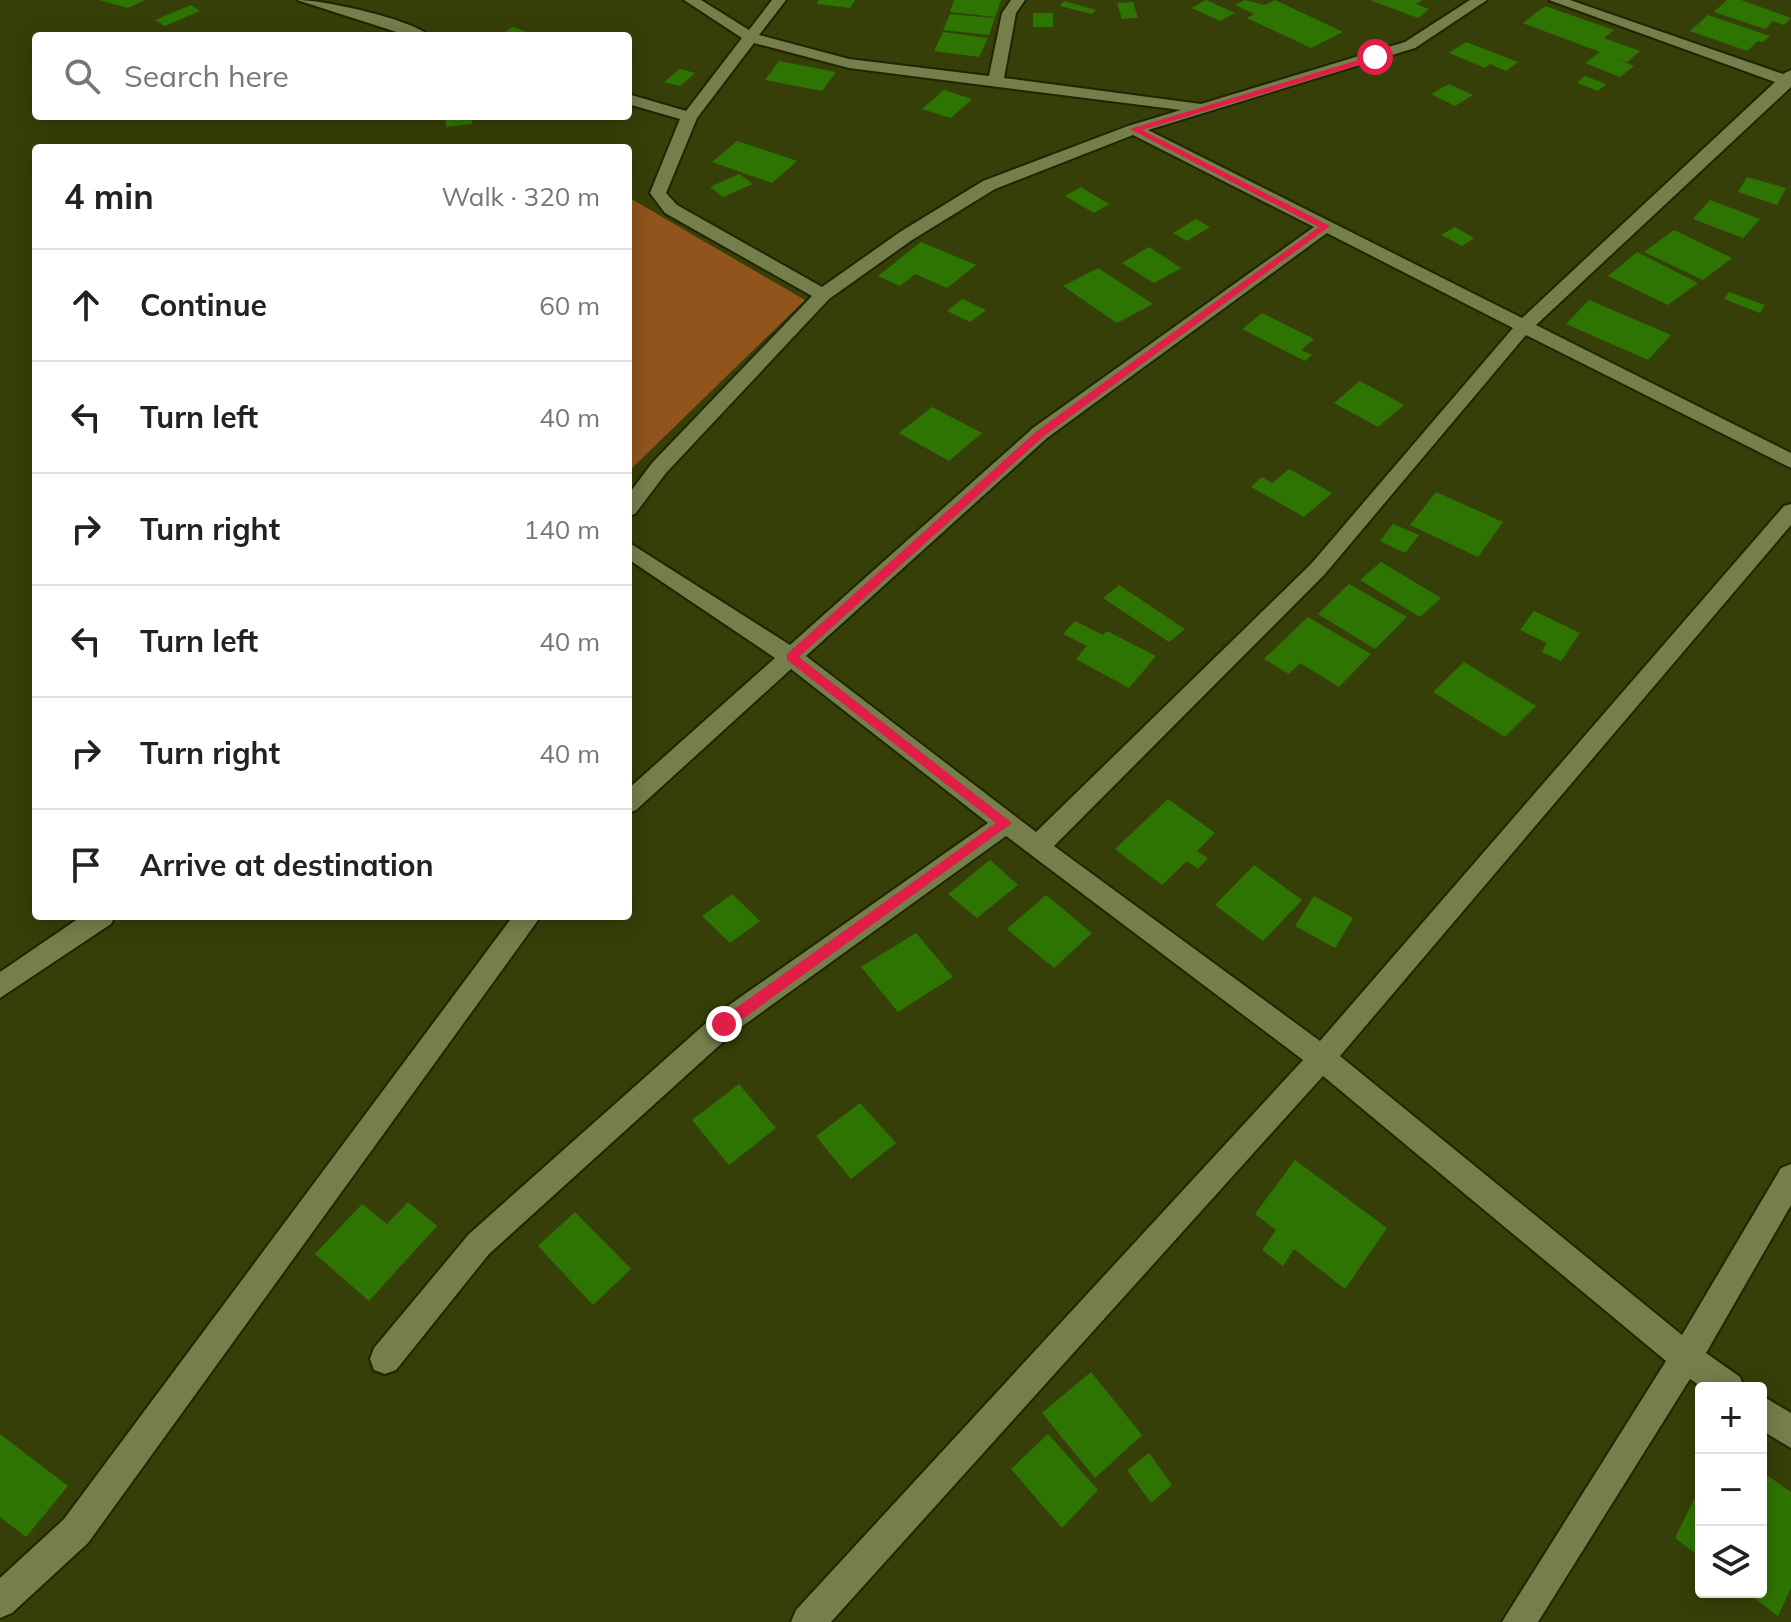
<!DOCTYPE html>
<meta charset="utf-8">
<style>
:root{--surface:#fff;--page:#f6f6f6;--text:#222;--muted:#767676;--line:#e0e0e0}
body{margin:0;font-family:Mulish,sans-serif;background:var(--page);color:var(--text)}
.controls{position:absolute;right:24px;bottom:24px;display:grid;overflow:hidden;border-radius:8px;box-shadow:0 4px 20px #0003}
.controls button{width:72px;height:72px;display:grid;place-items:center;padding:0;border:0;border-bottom:2px solid var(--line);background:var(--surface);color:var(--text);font:40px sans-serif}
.stop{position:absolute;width:24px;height:24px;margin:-18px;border:6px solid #e11d48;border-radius:50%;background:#fff}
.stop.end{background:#e11d48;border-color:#fff;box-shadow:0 2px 8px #0008}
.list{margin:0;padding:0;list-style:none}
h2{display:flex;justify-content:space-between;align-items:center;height:104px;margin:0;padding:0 32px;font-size:34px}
h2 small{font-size:26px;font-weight:400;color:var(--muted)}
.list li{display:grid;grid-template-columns:52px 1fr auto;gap:24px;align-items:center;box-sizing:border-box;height:112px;padding:0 32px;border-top:2px solid var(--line)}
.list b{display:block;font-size:30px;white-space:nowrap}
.list em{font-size:26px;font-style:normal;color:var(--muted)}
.icon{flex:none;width:44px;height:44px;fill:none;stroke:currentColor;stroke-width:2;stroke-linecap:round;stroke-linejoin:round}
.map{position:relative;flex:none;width:1791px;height:1622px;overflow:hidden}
.search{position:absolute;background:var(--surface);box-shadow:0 4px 20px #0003;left:32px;top:32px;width:600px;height:88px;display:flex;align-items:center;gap:20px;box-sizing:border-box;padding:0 28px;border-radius:8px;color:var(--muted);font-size:30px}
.panel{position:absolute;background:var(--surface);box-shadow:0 4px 20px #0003;left:32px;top:144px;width:600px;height:776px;border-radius:8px}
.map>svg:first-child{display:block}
.green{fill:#91541d}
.building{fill:#2e7402}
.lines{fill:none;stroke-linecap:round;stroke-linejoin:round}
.lane-casing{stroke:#1f2500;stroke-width:4}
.street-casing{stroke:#1f2500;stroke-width:4}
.lane{fill:#757f4b;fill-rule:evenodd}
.street{fill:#757f4b;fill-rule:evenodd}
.route{fill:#e11d48}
</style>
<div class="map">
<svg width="1791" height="1622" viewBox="0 0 1791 1622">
<rect width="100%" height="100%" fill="#373f08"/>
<polygon class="green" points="628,197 805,300 628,472"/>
<g class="building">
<polygon points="99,0 145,0 128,8"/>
<polygon points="819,0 855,0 850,8 817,4"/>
<polygon points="954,0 1001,0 995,17 950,12"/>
<polygon points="1206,0 1235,13 1220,21 1192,8"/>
<polygon points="1245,0 1265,5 1275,0 1343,32 1311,48 1247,18 1254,14 1235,5"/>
<polygon points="1370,0 1422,0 1416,4 1429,9 1418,18"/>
<polygon points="1727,0 1741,0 1791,18 1784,25 1773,21 1765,29 1714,12"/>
<polygon points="1064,1 1096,10 1092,14 1060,6"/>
<polygon points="1133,2 1138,18 1122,19 1117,3"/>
<polygon points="191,5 200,11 165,26 155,20"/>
<polygon points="1545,6 1614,30 1604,38 1640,51 1627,62 1616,58 1634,66 1620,77 1585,63 1600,52 1523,23"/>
<rect x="1033" y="13" width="20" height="14"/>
<polygon points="950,14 995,18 989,35 943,30"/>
<polygon points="1708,15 1770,36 1763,42 1758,41 1747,51 1690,31"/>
<polygon points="512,27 537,35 537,36 501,35"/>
<polygon points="943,32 988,38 979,57 934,51"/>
<polygon points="1466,42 1518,62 1506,71 1490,64 1485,68 1449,53"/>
<polygon points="779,61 836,72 822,91 765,80"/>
<polygon points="680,69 695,73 680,86 664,82"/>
<polygon points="1585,76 1606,84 1598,91 1577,83"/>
<polygon points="1449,84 1473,95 1455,106 1431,94"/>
<polygon points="944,90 972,99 951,118 922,109"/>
<polygon points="445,116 471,116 472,124 446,127"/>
<polygon points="737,141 797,161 772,183 712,162"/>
<polygon points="739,174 753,184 723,197 710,187"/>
<polygon points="1747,177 1786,188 1777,205 1738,192"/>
<polygon points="1081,187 1109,204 1094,213 1065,196"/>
<polygon points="1710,200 1760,219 1743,238 1693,219"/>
<polygon points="1196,219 1210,227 1187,241 1173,233"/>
<polygon points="1455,227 1474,238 1462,246 1441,235"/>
<polygon points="1674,230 1732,258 1703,280 1644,252"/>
<polygon points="921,242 976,265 947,288 915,274 900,286 878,276"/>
<polygon points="1149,247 1181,268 1154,283 1122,263"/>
<polygon points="1637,252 1698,283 1668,305 1608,276"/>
<polygon points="1098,268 1153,304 1117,323 1063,286"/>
<polygon points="1729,292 1765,305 1760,313 1724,299"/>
<polygon points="962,299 986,310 970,322 947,311"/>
<polygon points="1589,300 1671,335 1648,360 1566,324"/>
<polygon points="1262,313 1314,339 1301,350 1312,355 1305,361 1242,329"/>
<polygon points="1360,381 1404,405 1378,427 1334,403"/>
<polygon points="932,407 982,433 949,461 899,433"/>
<polygon points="1289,469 1332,493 1304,517 1251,487 1262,477 1272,483"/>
<polygon points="1436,492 1503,522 1478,557 1410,525"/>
<polygon points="1393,524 1419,535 1405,553 1380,541"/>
<polygon points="1381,562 1441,598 1420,617 1360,580"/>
<polygon points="1349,584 1407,617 1375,649 1318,614"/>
<polygon points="1119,585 1185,629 1169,642 1103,598"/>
<polygon points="1534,611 1580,633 1561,661 1542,652 1547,643 1520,630"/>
<polygon points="1308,617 1371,654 1339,687 1300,663 1289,674 1264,659"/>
<polygon points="1075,621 1103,635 1107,631 1156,656 1129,688 1076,659 1087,646 1063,634"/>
<polygon points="1464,662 1536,706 1505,737 1433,692"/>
<polygon points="1168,799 1215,833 1197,851 1208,858 1198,869 1187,861 1162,885 1115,849"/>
<polygon points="990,860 1018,885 977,918 948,894"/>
<polygon points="1254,865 1302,900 1263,941 1215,905"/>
<polygon points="732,894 760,921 730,943 702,916"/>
<polygon points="1046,895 1092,933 1054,968 1007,929"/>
<polygon points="1314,896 1353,918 1335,948 1295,926"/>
<polygon points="916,933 953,977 898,1012 861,967"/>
<polygon points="739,1084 776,1128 729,1165 692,1120"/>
<polygon points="860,1103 896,1143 851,1179 816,1136"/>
<polygon points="1295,1160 1387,1228 1345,1289 1294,1249 1283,1266 1262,1250 1276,1230 1255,1214"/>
<polygon points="408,1202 437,1226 369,1301 315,1254 362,1204 387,1224"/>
<polygon points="575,1212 631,1269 593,1305 538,1246"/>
<polygon points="1091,1372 1142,1435 1095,1478 1042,1413"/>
<polygon points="0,1434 68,1486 26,1537 0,1517"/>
<polygon points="1048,1434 1098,1490 1062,1528 1011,1469"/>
<polygon points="1149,1453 1172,1485 1151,1503 1127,1470"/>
<polygon points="1761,1471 1791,1492 1791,1588 1778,1616 1746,1592 1761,1592"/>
<polygon points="1701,1485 1701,1558 1675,1538"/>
</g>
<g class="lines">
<g class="lane-casing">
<polygon id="lane" points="82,916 115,916 111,924 0,998 0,972"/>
</g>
<g class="street-casing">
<g id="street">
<path d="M297,0C325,0 410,19 430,36H409Z"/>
<path d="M684,0H701L749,30L772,0H786L759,35L849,59L989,76L1002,13L1011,0H1025L1016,13L1004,78L1201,104L1405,42L1470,0H1487L1415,48L1148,130L1522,318L1775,82L1549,0H1570L1783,74L1791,70V87L1536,325L1791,453V468L1526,335L1325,574L1054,846L1320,1041L1784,506L1791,504V525L1340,1056L1682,1335L1781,1168L1791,1164V1205L1706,1353L1740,1377L1744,1388H1703L1690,1379L1538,1622H1502L1666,1361L1323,1076L831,1622H791L796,1610L1303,1060L1006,836L733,1033L489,1254L396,1370L385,1374L374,1370L370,1359L374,1348L469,1234L715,1015L988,823L791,669L636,810L628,813V789L775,658L628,559V542L790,645L1033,428L1314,227L1133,135L995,189L912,240L829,299L666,473L635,514L628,516V495L652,463L812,296L665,213L650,193L680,119L628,104V94L686,111L742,38ZM754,43L849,68L1181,110L1128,126L983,181L900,232L822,287L677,205L666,193L697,118ZM1327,233L1513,328L1311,564L1036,832L806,656L1047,438Z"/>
<polygon points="513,916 541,916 88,1543 12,1613 0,1618 0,1578 64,1519"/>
<polygon points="1761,1395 1791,1413 1791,1448 1761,1430"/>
</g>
</g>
<use href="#lane" class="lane"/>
<use href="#street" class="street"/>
</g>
<polygon class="route" points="1375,55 1378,59 1142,130 1330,226 1044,436 799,657 1012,823 729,1029 719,1029 719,1020 996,823 787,660 787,654 1037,431 1319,227 1130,129"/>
</svg>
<div class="controls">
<button>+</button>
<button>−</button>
<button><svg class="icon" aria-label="layers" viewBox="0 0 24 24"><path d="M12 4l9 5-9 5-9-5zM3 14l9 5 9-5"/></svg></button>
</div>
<div class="stop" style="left:1375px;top:57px"></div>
<div class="stop end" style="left:724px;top:1024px"></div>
<div class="search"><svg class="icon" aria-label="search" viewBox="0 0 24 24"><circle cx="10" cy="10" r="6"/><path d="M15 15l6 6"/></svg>Search here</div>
<section class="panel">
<h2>4 min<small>Walk · 320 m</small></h2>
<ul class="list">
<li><svg class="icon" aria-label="ahead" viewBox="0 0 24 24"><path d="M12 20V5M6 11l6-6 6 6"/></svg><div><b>Continue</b></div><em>60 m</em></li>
<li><svg class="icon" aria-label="left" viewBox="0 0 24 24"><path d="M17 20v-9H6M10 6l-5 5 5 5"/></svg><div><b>Turn left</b></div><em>40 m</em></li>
<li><svg class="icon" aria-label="right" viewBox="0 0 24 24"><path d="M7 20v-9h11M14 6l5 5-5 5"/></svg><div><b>Turn right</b></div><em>140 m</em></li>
<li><svg class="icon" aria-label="left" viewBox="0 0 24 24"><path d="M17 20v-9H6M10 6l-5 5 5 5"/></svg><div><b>Turn left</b></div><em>40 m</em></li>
<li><svg class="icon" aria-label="right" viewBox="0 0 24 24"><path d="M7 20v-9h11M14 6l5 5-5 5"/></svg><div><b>Turn right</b></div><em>40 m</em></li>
<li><svg class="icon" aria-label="arrive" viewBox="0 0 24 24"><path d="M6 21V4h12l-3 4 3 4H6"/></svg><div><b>Arrive at destination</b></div></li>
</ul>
</section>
</div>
